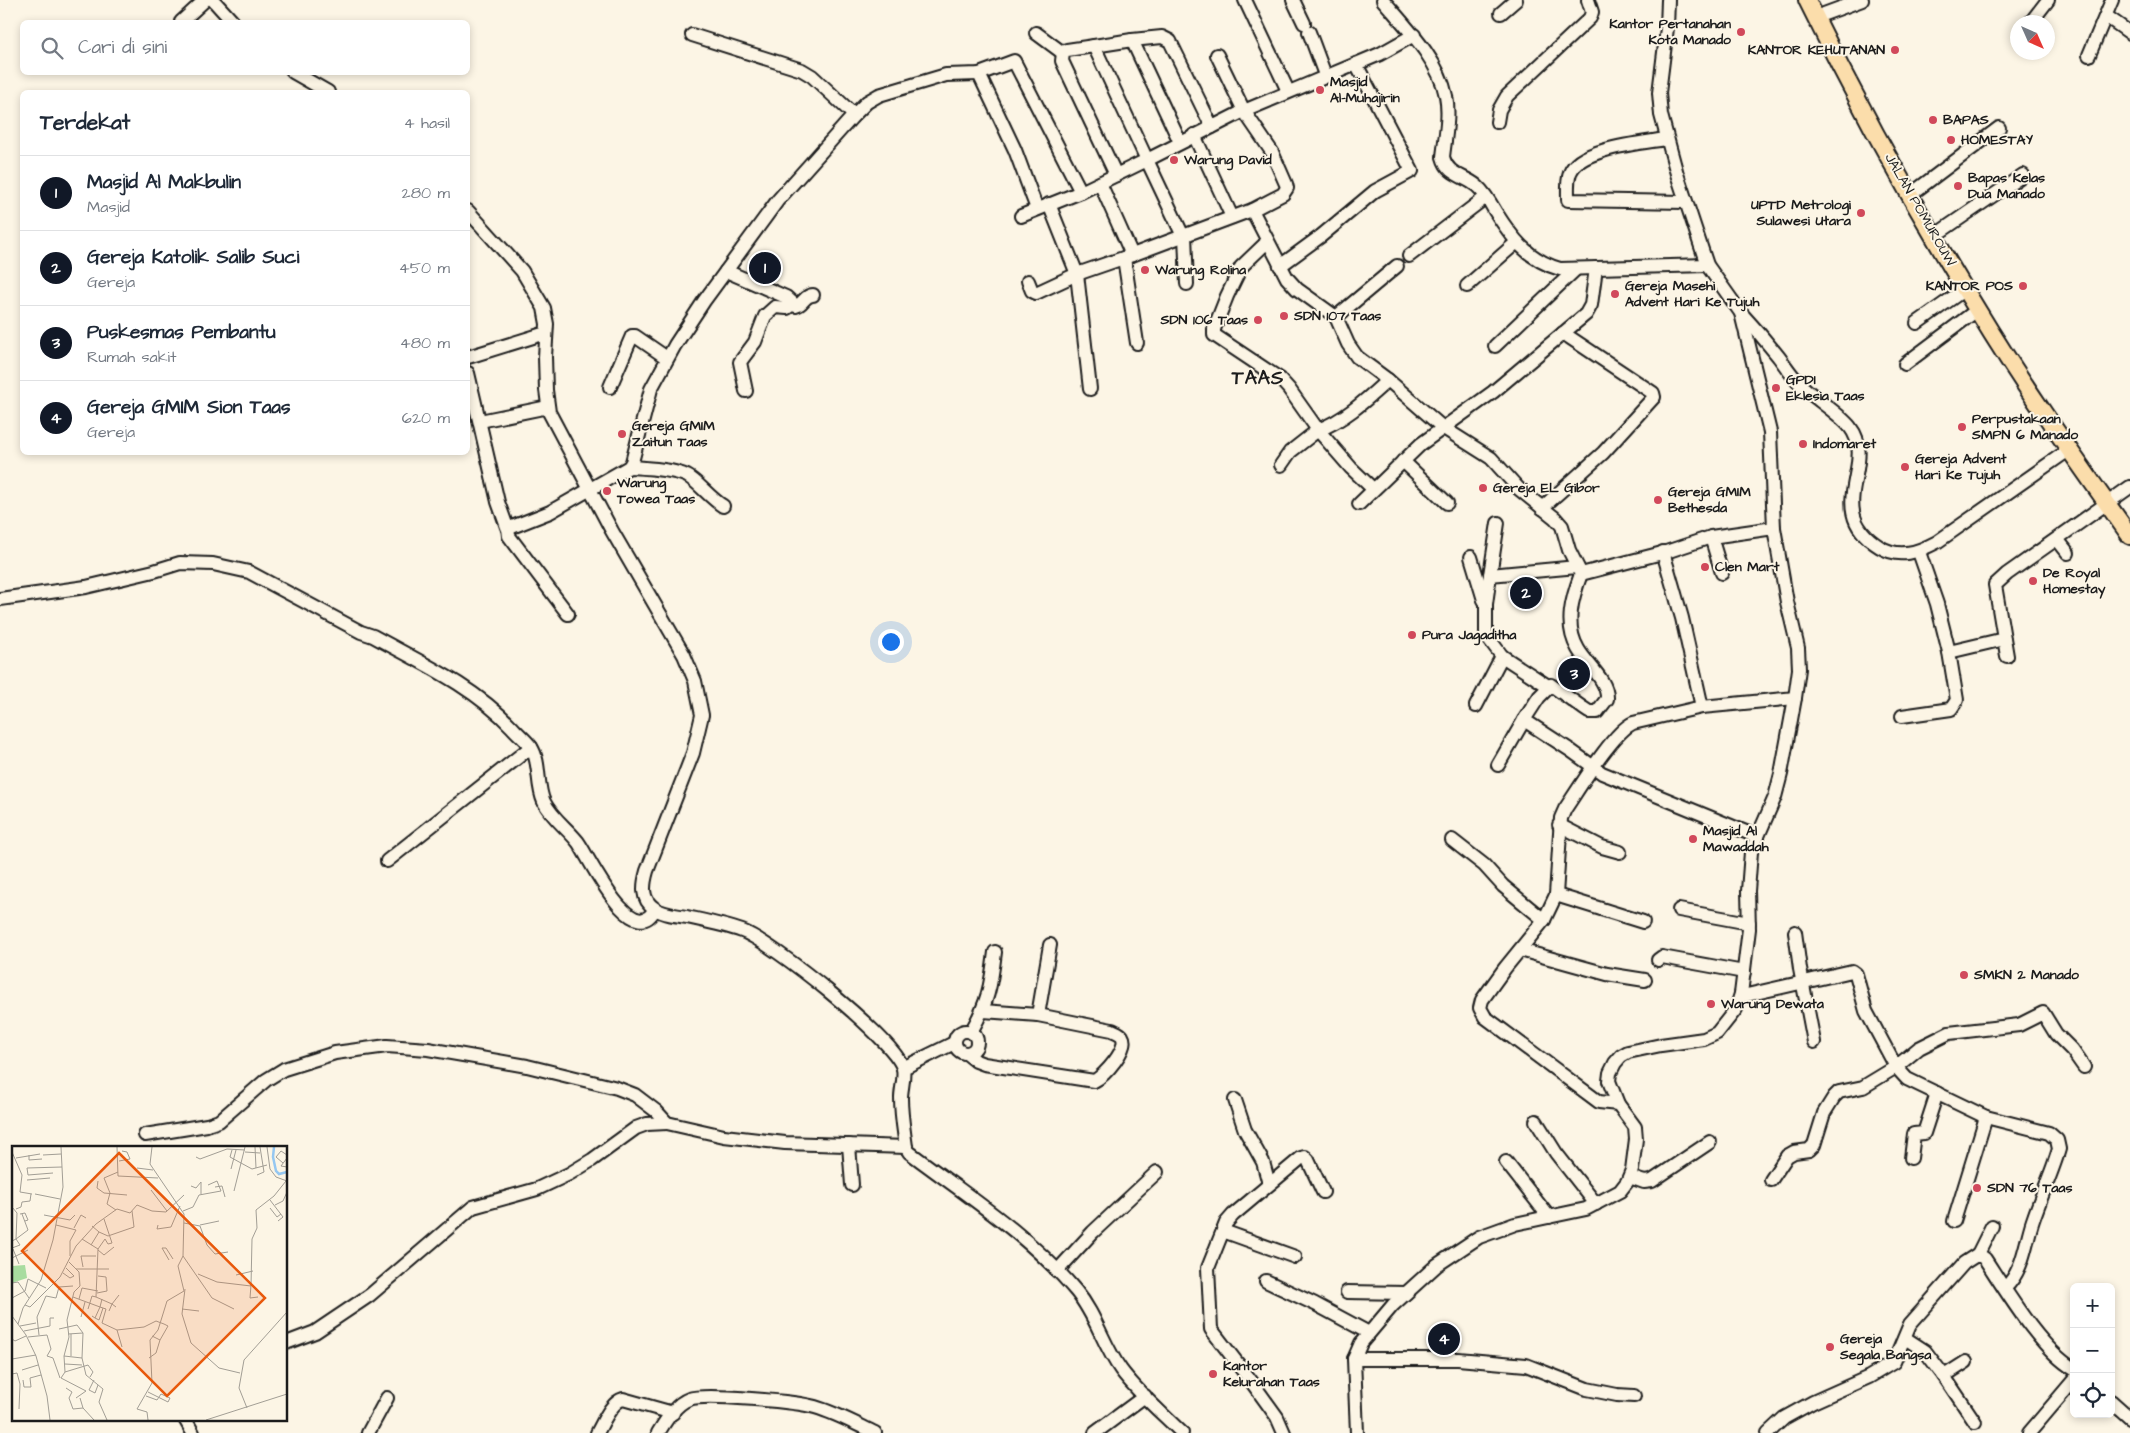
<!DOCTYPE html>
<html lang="id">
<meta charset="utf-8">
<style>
:root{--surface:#fff;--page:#f6f6f7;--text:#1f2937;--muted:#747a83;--line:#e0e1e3;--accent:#111827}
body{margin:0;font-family:"Architects Daughter",sans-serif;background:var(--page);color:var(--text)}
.controls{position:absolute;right:15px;bottom:15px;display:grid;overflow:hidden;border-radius:8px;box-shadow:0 2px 8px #0003}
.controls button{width:45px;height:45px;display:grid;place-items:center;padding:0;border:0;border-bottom:1px solid var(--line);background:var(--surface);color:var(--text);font:25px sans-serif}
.compass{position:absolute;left:2010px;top:15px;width:45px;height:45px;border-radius:50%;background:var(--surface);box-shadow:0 2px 8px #0003;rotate:135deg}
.you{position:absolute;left:890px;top:641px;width:18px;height:18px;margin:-12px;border:4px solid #fff;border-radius:50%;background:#1a73e8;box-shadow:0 0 0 8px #1a73e833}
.badge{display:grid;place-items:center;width:32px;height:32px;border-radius:50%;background:var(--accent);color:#fff;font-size:16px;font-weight:700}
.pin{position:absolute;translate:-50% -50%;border:2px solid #fff;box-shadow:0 1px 5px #0006}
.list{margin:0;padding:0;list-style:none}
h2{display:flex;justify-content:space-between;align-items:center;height:65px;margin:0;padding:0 20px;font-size:21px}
h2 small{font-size:16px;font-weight:400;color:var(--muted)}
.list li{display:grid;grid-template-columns:32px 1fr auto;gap:15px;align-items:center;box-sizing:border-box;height:75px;padding:0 20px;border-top:1px solid var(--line)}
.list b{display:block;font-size:19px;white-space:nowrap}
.list p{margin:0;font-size:16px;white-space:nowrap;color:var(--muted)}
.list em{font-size:16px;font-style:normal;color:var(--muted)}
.icon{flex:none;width:28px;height:28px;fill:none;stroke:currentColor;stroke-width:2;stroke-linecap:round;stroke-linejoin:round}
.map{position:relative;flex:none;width:2130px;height:1433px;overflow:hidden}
.search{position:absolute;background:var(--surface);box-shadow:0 2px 8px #0003;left:20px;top:20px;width:450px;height:55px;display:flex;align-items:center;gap:12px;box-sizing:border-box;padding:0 18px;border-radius:8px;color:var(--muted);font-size:19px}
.panel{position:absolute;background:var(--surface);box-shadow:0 2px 8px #0003;left:20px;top:90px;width:450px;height:365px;border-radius:8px}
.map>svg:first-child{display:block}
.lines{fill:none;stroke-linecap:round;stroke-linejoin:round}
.minor-casing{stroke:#1c1c1c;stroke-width:16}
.major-casing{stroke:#1c1c1c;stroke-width:20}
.minor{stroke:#fcf5e5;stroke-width:12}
.major{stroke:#fbddab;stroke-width:16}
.poi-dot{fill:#d1495b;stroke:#fcf5e5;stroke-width:2}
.labels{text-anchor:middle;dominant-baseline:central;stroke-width:4;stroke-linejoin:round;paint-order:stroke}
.poi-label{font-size:14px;font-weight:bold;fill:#1c1c1c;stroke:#fcf5e5;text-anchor:start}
.street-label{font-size:14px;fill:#1c1c1c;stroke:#fcf5e5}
.district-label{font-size:19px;font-weight:bold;letter-spacing:1px;fill:#1c1c1c;stroke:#fcf5e5}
.inset-river{fill:none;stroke:#95c7f1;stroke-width:2.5}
.inset-road{fill:none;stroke:#a29e95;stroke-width:1}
.view{fill:#e8590c;fill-opacity:0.15;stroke:#e8590c;stroke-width:2.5}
.inset-edge{fill:none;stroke:#1c1c1c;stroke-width:2.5}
</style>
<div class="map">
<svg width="2130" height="1433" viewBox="0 0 2130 1433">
<rect width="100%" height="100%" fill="#fcf5e5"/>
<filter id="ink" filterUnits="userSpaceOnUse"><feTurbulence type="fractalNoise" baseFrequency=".02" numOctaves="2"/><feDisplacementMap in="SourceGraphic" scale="10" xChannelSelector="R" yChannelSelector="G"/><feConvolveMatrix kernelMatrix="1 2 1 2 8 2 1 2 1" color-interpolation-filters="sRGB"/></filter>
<g filter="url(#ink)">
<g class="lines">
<g class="minor-casing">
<g id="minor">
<polyline points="213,0 233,22"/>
<polyline points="1245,0 1288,91"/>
<polyline points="1293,0 1304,23"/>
<path d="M1383,0C1406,27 1439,60 1446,96C1450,115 1445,138 1443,157C1448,176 1464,175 1477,186C1485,193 1490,202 1495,211C1512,238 1528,260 1560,269L1707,265"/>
<polyline points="1501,13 1516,0"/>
<polyline points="2106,16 2130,33"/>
<polyline points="1816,17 1862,0"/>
<polyline points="181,22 205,0"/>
<polyline points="2031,22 2048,0"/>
<polyline points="1309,32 1325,75"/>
<polyline points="1036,33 1063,53"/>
<polyline points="692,35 802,70 812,76 854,115"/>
<polyline points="1132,40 1094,46 1147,160 1244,111 1380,54 1414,35"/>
<polyline points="1094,46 1067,50 1063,53 1062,61 1116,175"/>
<polyline points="1217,55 1244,111 1272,152 1286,184 1287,188 1283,194 1252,210"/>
<polyline points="2089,55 2112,0"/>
<polyline points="293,72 328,92"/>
<polyline points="979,74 1015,150 1037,209"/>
<polyline points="1497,122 1499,110 1507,96 1590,18 1592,12 1588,0"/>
<polyline points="1194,135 1232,217"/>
<path d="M1666,139C1643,143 1579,148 1570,173C1567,181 1568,191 1568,200L1686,202"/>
<polyline points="1180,142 1132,40 1162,37 1170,41 1212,127"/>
<polyline points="1100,183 1132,255"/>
<polyline points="1910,195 1999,128"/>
<polyline points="1049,204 1077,274 1132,255 1252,210 1287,278 1297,289 1336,317 1348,344 1357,357 1388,380 1442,427 1491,458 1519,489 1555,518 1562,526 1569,550 1581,574 1666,552 1711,537 1774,528"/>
<path d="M468,211L522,271L544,308L547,324L545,357L546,390L549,412L612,531L684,655L695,681L702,715L693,753L647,871C643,885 641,899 654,908C663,915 676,915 687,917C705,921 725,925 742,931C772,942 894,1039 903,1068C905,1077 901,1089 901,1098C901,1115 904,1131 906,1147L909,1152C966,1195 1029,1235 1076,1291C1096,1315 1103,1345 1121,1370C1138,1393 1162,1413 1182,1433"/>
<polyline points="1021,216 1081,192"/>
<polyline points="1185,235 1187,284"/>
<polyline points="1934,236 2023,175"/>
<path d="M1267,242L1241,267L1227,296L1214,329V335L1280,379L1289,389L1318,430C1345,420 1367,399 1388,380"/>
<polyline points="1409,256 1486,197"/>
<polyline points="1124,258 1137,343"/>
<polyline points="1280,266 1321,236 1375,191 1412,171 1356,64"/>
<path d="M726,271L786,297L796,306C804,304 804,295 813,295"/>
<polyline points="1028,281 1032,291 1036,293 1077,274 1090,389"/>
<polyline points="1467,286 1517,242"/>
<path d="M1741,313C1754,327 1766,341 1778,356C1785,365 1791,375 1799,383C1813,398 1838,412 1850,427C1879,464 1821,510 1880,547C1900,559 1918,552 1937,542L2070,449"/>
<polyline points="1336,317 1397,266"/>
<polyline points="1917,323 1965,289"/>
<polyline points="1495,346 1575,270"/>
<polyline points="468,357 546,333"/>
<polyline points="1905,364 1977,310"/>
<polyline points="468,373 498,502 507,527 512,527 550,512 629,467 632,462 651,389 675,345 704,301 778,200 854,115 867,102 879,95 946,75 979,74 1014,61 1081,192 1147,160 1183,236"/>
<polyline points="610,387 632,336 635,336 667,358"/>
<polyline points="746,391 740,362 755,342 765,316 775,307 787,308 793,304"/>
<polyline points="480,421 548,407"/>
<polyline points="1403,461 1447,503"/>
<polyline points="1281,465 1290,452 1318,430 1351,468 1373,489"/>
<path d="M629,467C645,468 673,469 687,476C696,480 711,499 723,506"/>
<polyline points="1359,504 1421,444 1493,392 1586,314 1591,305 1596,268"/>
<polyline points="1542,508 1603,453 1654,397 1653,393 1563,333"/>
<polyline points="508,528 509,536 568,614"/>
<polyline points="1711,537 1722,573"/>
<polyline points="2057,539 2068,553"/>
<polyline points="1663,552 1682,618 1702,707 1795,698"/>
<polyline points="1471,557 1484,600"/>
<path d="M1581,574C1572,598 1564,625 1578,649C1587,665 1608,680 1607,699L1597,712H1589L1583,708L1551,685L1539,697L1524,720L1570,750L1602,773L1758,837"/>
<polyline points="1490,575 1498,523"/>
<path d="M0,599L86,587L154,571L180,563L213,564L249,572L361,632L373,636C422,663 473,686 512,727C518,734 526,740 531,747C541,762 536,785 544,802C552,818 567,828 578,842C589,857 632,951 655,909"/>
<polyline points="1949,652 2004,639"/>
<polyline points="1502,656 1548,686"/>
<polyline points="2007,656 1995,585 2007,574 2130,487"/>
<polyline points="1476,706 1502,656 1486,635 1486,604 1490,575 1577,567"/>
<polyline points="1902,716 1951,709 1957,700 1949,652 1937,604 1919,552"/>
<polyline points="1498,765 1524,720"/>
<polyline points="1559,825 1602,847 1620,852"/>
<polyline points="1452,840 1484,865 1503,886 1544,920"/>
<polyline points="387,861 531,747"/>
<polyline points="1556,895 1643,922"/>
<polyline points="1679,910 1749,923"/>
<polyline points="1795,932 1800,969 1814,1042"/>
<polyline points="1520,950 1607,974 1645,980"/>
<polyline points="1658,960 1662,957 1744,972"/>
<path d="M1741,994L1747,995L1852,971L1856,974L1866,1011L1896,1067L1907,1079L1986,1117L2049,1133L2057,1140L2059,1149C2052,1173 2041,1196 2033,1220C2025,1243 2024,1270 2005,1288"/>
<polyline points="1038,1015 1050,945"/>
<circle cx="966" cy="1042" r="11"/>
<path d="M971,1032C988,1002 991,986 995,952"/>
<path d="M966,1053L976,1061L984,1064L1094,1081C1104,1076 1130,1048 1122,1036C1120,1033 1116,1032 1112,1030L1038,1015L983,1011"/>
<polyline points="903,1068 954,1043"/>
<polyline points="1235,1100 1245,1130 1263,1162 1269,1184"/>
<path d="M1618,1104L1599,1102L1485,1017L1480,1008L1482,1000L1505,968L1544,920L1556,895L1561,818L1565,809C1578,790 1613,732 1633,723L1702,707"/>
<polyline points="1536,1121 1556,1153 1596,1204"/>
<polyline points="145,1135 207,1125 219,1121 266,1080 284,1069 335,1053 387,1046 428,1049 527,1066 617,1088 635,1095 656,1111 667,1123 724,1136 785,1143 906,1147"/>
<polyline points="849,1145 852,1185"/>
<polyline points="1911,1158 1914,1134 1924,1133 1937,1093"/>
<polyline points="1506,1162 1549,1217"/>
<polyline points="1630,1177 1644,1182 1652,1181 1710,1142"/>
<polyline points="1771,1180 1787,1156 1794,1152 1809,1150 1814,1145 1824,1113 1834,1097 1839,1092 1863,1087 1896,1067 1919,1048 1949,1033 2019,1025 2043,1013 2056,1034 2072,1050 2084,1067"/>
<polyline points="1954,1221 1986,1117"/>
<polyline points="1223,1231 1295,1257"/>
<polyline points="1978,1254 1992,1226"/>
<polyline points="1057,1271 1093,1232 1157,1172"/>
<polyline points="1266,1281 1315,1304 1369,1333"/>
<polyline points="1347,1292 1406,1293"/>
<polyline points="1905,1338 1925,1351 1944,1376 1966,1362"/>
<polyline points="286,1343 315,1332 370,1295 473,1207 537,1189 569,1174 592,1160 636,1128 647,1124 667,1123"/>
<polyline points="1354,1359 1458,1359 1526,1365 1587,1389 1617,1395 1634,1396"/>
<polyline points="1944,1376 1975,1422"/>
<polyline points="2111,1401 2130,1418"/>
<polyline points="185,1419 193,1433"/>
<polyline points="368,1433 387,1398"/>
<path d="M597,1433C603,1423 611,1402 623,1399L673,1413"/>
<path d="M658,1433C665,1422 675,1404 689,1399C705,1393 797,1402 815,1407C836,1413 856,1424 875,1433"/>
<polyline points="1095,1433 1145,1396"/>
<polyline points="1284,1433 1277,1417 1251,1381 1211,1329 1208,1268 1226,1223 1233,1215 1301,1158 1305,1157 1308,1160 1323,1192"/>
<polyline points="1357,1433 1354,1359 1361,1343 1393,1305 1437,1265 1479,1237 1515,1224 1586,1209 1620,1191 1627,1182 1632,1170 1636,1139 1635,1127 1618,1104 1609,1081 1610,1073 1615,1063 1621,1056 1628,1052 1661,1045 1704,1039 1717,1033 1736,1009 1741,994 1749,929 1748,891 1751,852 1775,797 1781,774 1795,698 1799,669 1798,648 1787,602 1774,528 1770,432 1741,313 1707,265 1677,174 1661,115 1659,93 1667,28 1668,0"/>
<path d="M1768,1433L1784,1418L1813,1402L1869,1377L1894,1362L1910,1324L1964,1263L1978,1254L1985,1259C2006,1291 2041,1350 2074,1369"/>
<polyline points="2029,1433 2074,1380"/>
</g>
</g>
<g class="major-casing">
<path id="major" d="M1807,0C1859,107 1916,210 1978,311C2025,389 2078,462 2130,536"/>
</g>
<use href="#minor" class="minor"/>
<use href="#major" class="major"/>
</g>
</g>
<g class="poi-dot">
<circle cx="1741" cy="32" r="5"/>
<circle cx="1895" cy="50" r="5"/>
<circle cx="1320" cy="90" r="5"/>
<circle cx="1933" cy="120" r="5"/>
<circle cx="1951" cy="140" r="5"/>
<circle cx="1174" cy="160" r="5"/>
<circle cx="1958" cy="186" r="5"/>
<circle cx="1861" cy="213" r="5"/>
<circle cx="1145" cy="270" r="5"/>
<circle cx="2023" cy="286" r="5"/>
<circle cx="1615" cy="294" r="5"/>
<circle cx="1284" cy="316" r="5"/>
<circle cx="1258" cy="320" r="5"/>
<circle cx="1776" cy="388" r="5"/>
<circle cx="1962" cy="427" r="5"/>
<circle cx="622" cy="434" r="5"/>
<circle cx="1803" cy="444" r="5"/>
<circle cx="1905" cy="467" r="5"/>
<circle cx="1483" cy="488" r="5"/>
<circle cx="607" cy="491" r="5"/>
<circle cx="1658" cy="500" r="5"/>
<circle cx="1705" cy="567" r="5"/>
<circle cx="2033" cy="581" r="5"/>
<circle cx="1412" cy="635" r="5"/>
<circle cx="1693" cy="839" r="5"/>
<circle cx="1964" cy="975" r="5"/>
<circle cx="1711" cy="1004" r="5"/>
<circle cx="1977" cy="1188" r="5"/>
<circle cx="1830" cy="1347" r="5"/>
<circle cx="1213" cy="1374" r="5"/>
</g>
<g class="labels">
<g class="poi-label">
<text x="1731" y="24" text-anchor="end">Kantor Pertanahan<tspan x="1731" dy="16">Kota Manado</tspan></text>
<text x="1885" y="50" text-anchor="end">KANTOR KEHUTANAN</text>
<text x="1330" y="82">Masjid<tspan x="1330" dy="16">Al-Muhajirin</tspan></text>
<text x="1943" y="120">BAPAS</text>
<text x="1961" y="140">HOMESTAY</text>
<text x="1184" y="160">Warung David</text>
<text x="1968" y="178">Bapas Kelas<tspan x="1968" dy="16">Dua Manado</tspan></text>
<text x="1851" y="205" text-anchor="end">UPTD Metrologi<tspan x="1851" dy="16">Sulawesi Utara</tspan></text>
<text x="1155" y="270">Warung Rolina</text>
<text x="1625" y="286">Gereja Masehi<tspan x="1625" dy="16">Advent Hari Ke Tujuh</tspan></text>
<text x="2013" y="286" text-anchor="end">KANTOR POS</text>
<text x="1294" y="316">SDN 107 Taas</text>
<text x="1248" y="320" text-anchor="end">SDN 106 Taas</text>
<text x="1786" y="380">GPDI<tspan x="1786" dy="16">Eklesia Taas</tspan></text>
<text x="1972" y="419">Perpustakaan<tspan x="1972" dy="16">SMPN 6 Manado</tspan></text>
<text x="632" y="426">Gereja GMIM<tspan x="632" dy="16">Zaitun Taas</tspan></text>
<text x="1813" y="444">Indomaret</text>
<text x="1915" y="459">Gereja Advent<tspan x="1915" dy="16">Hari Ke Tujuh</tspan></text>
<text x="617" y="483">Warung<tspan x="617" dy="16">Towea Taas</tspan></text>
<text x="1493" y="488">Gereja EL Gibor</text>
<text x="1668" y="492">Gereja GMIM<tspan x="1668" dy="16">Bethesda</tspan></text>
<text x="1715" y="567">Clen Mart</text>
<text x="2043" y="573">De Royal<tspan x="2043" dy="16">Homestay</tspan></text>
<text x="1422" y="635">Pura Jagaditha</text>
<text x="1703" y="831">Masjid Al<tspan x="1703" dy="16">Mawaddah</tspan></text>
<text x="1974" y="975">SMKN 2 Manado</text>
<text x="1721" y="1004">Warung Dewata</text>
<text x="1987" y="1188">SDN 76 Taas</text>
<text x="1840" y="1339">Gereja<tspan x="1840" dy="16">Segala Bangsa</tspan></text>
<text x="1223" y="1366">Kantor<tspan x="1223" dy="16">Kelurahan Taas</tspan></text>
</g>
<g class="street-label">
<text transform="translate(1920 210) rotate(60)">JALAN POMUROUW</text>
</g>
<g class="district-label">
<text x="1258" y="378">TAAS</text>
</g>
</g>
<g transform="translate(12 1146)">
<rect width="275" height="275" fill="#fcf5e5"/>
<path d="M13,119L15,132L0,137V120Z" fill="#a8dc9f"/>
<path class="inset-river" d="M262,1L261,11L264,25L267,28L275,26"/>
<path class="inset-road" d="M105,1L106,30L146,32M243,1L244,22M255,1L258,23L264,31L275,35M220,4L218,11L240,23L255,19M0,6L10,29L8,46L20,48M233,6L248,7M17,9V14L30,13M31,9L49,8M184,11L188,13L215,3L233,4M4,12L28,8M275,12L269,20L275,21M107,15L118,13L115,6L110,5M271,17L264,11L269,5L275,9M125,22L141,24M219,23L224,4M41,27L16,29L15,22L50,21M245,29L252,26L248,1M15,34L38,32M86,35L85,42L92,47L115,49M179,40L184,42L189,36V48M203,41L210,40L213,51M139,44L155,65M222,45L233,1M23,48L48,53M258,54L271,71L266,75M263,59L271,55L275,46M0,61L5,67L4,93L0,95M258,62L265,71L269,68M4,63L9,61L10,56L18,55L19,48M104,64L95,58L98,47L92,32L106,26M171,65L181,61L187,49L209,45L205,35L196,39M8,68L13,67L16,74L13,75M32,69L58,74L63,69M172,77L188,80L195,99L203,108L216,106M44,79L64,84L58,95V110M146,79L145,83L159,81L168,60M188,79L207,75M62,82L69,69L74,72M87,86L96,90L122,81L120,65M70,93L86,103L84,151L100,158L97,165M79,99L87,86L80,80M0,102L8,99L4,93L16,84L10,68M1,103L7,118M86,103L93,93L96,98L100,97L92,73M86,104L92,109L102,101M171,110L200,152L222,163M0,112L16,104M157,114L150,102H154L161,113M71,121L69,110H84M64,123H97M51,127L58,132L62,130L54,122M186,128L205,136L239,140L240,93L245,82L244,64L262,50L274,35M224,129L241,125M0,137L6,136L17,152M239,139L238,152L246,151M173,143L170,168L179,197L207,222L228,227M85,147L95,145L94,131L86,130M61,151L88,161L83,172L80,170M0,152L13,145L16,133L34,142M67,153L70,142L86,145M90,153L88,161L94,163L90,177L105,184L132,181L144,175L152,178L156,180L148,194M13,159L18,161L48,131L64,100L84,78L105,63L118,67L125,59L140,65L154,66L172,49M104,161L100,158L107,149M76,163L80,150L84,151M170,163L187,165M0,170L14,189L24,210L35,250L38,274M69,171L73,156M83,172L87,174L91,162M6,178L11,162L29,134L41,94L51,41L49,1M8,180L24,177M47,183L65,179L71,187M105,184L110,201M12,185L38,180V172H42M56,188L71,187L70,212M27,189L25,171L34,150L44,152L47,141L61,140M16,191L35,189L39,203L35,210L41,212L48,232M0,193L3,195L14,190M52,210L57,191L55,174L62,146L68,140L67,126L57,116M59,210V188M137,212L144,207L148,194L140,190M0,213L24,209M53,218L70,219M10,224L26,219M53,226L76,219L81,226L78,231M0,228L5,227L8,238L7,263M49,232L53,226L52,210L70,212L74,229L91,243L87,256L95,274M49,232L74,245L64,252M11,234L12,241H19L18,232L29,229M82,234L77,244L83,247L86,239M54,242L60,246L57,252L61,263L71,262L68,252M136,246L156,256L158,252M134,250L145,254L149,248L158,252M71,262L82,274M235,262L227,242L232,214L275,166M136,274L135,266L125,263L140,237L138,194L146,184L155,155L172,145L166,120L171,110L172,68L138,18L140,1M194,274L275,248"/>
<path class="view" d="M107,7L253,152L155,250L10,105Z"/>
<rect width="275" height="275" class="inset-edge"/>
</g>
</svg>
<div class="controls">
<button>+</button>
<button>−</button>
<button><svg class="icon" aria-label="locate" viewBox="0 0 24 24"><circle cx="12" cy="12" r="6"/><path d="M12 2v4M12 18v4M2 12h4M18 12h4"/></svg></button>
</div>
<svg class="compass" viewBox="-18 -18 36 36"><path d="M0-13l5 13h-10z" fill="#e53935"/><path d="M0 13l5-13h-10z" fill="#747a83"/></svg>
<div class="you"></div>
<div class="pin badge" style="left:765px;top:268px">1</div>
<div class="pin badge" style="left:1526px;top:593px">2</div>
<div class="pin badge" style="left:1574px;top:674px">3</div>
<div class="pin badge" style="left:1444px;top:1339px">4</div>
<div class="search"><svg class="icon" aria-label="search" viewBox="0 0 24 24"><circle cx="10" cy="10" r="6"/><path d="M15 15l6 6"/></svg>Cari di sini</div>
<section class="panel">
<h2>Terdekat<small>4 hasil</small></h2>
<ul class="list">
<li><span class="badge">1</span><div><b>Masjid Al Makbulin</b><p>Masjid</p></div><em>280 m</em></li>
<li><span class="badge">2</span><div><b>Gereja Katolik Salib Suci</b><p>Gereja</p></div><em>450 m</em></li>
<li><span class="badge">3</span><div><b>Puskesmas Pembantu</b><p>Rumah sakit</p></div><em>480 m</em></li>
<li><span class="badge">4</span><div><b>Gereja GMIM Sion Taas</b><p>Gereja</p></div><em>620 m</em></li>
</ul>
</section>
</div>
